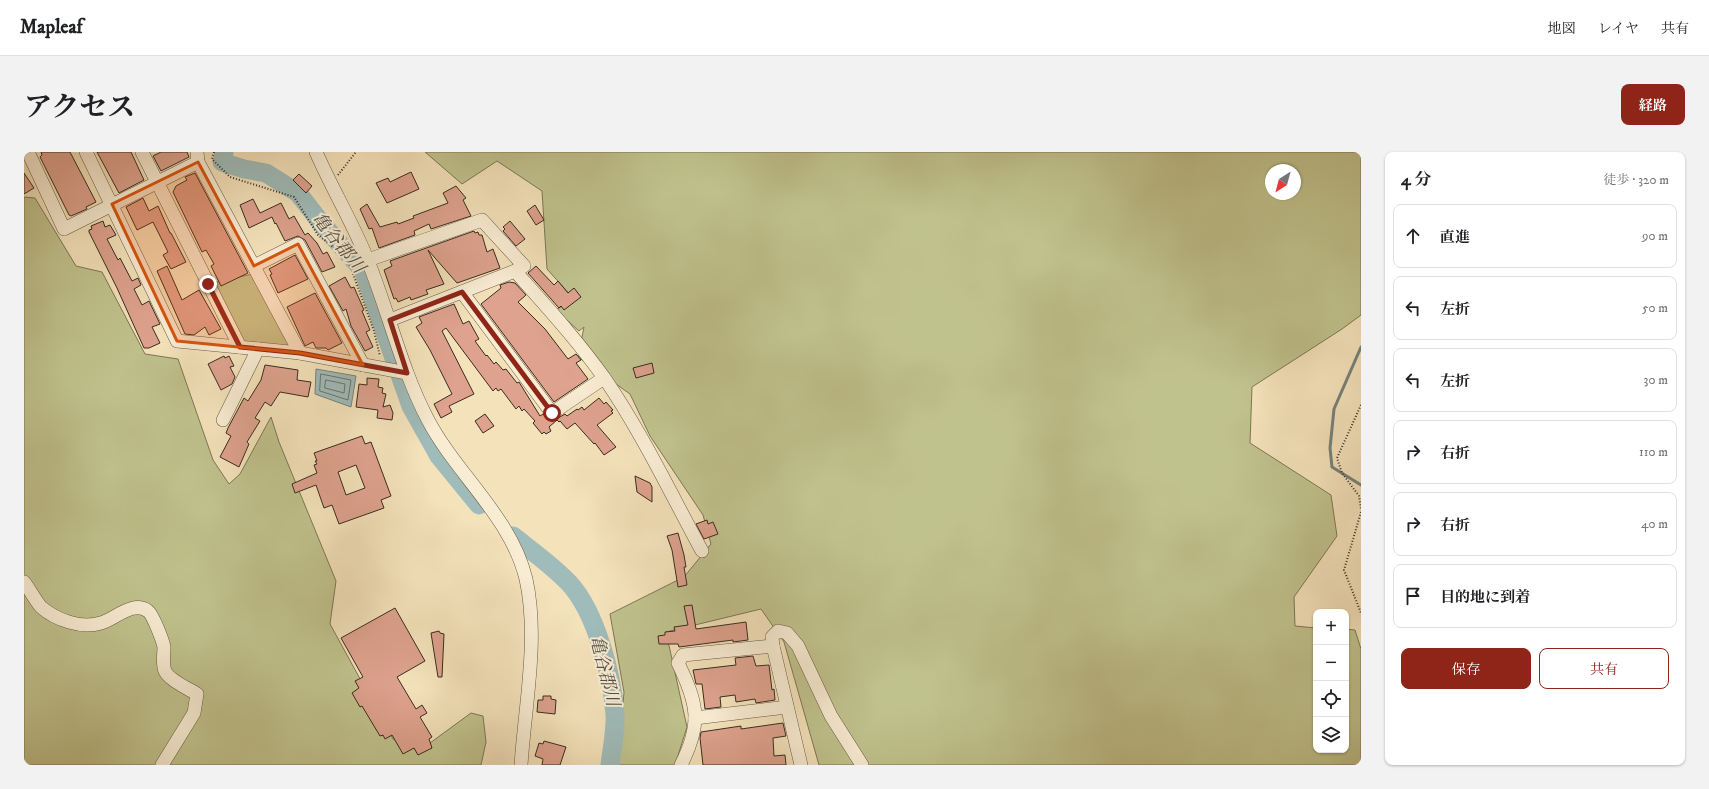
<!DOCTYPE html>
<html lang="ja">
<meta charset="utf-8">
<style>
:root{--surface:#fff;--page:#f2f2f2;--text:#202124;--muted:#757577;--line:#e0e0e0;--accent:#8f2418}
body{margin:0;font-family:"IM FELL DW Pica","Noto Serif JP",serif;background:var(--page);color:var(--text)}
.controls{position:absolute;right:12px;bottom:12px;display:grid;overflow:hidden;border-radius:8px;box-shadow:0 1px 3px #0004}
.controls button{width:36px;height:36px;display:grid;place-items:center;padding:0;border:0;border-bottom:1px solid var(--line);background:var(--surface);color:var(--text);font:20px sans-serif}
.compass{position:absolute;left:1241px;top:12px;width:36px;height:36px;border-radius:50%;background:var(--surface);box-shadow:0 1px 3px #0004;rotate:216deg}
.stop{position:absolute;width:12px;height:12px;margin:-9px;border:3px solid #8f2418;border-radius:50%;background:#fff}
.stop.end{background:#8f2418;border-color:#fff;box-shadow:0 1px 4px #0008}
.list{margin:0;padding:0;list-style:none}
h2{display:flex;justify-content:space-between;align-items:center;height:52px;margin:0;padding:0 16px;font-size:17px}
h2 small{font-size:13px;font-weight:400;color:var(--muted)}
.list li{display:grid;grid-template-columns:26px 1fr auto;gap:12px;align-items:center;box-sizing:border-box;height:64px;margin:0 8px 8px;padding:0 8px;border:1px solid var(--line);border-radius:8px}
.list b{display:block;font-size:15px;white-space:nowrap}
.list em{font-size:13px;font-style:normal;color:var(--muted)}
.actions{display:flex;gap:8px;padding:12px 16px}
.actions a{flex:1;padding:9px 0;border:1px solid var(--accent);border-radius:8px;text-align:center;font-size:14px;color:var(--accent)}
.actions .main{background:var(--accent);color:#fff}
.icon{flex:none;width:22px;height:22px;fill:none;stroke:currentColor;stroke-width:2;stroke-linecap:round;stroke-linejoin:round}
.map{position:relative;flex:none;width:1337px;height:613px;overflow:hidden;border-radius:8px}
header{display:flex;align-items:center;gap:24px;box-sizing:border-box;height:56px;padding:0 20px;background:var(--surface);border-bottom:1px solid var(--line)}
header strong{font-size:19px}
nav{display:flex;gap:22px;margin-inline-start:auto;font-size:14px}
.intro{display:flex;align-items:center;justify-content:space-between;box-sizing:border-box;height:96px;padding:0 24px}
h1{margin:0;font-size:28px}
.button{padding:10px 18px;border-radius:8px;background:var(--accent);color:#fff;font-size:14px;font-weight:700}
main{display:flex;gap:24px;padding:0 24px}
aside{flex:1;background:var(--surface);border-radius:8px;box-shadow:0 1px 3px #0004}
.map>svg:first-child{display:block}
.green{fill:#c0c28d;stroke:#7c7756;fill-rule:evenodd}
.water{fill:#9fbcba;stroke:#76827c}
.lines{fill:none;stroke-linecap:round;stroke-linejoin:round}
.shore{stroke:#6c746c;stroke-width:1}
.stream{stroke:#76827c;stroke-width:3}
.river{stroke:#9fbcba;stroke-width:19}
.building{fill:#dea28e;stroke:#392c1e;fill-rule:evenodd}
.minor-casing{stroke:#685a45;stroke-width:14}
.path{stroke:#392c1e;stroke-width:2;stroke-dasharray:1 2;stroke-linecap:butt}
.minor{stroke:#f8ecd3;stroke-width:13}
.route{stroke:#8f2418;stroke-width:5}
.marked{fill:#d6540e;fill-opacity:0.2;stroke:#d6540e;stroke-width:3;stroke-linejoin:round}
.labels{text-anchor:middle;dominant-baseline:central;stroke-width:4;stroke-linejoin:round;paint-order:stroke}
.water-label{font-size:18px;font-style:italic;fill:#525045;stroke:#f8ecd3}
</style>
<header>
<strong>Mapleaf</strong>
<nav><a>地図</a><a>レイヤ</a><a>共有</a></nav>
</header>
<div class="intro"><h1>アクセス</h1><a class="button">経路</a></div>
<main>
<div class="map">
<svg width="1337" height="613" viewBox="0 0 1337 613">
<rect width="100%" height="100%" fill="#f4e2bb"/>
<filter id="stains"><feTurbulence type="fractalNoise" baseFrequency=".005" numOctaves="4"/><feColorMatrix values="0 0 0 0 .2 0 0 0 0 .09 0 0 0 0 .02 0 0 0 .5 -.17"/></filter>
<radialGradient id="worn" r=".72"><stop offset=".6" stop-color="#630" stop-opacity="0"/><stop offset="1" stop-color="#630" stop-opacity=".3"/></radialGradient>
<g class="green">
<path d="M401,0H1337V163L1318,177L1228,235L1226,291L1307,343L1313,384L1270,445L1271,474L1292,476V598H1322V477L1331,478L1337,497V613H795L760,490L737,457L642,480L663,575L651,613H594L600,540L586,462L660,425L687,392L679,363L626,284L606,242L554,205L560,175L555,179L532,158L550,147L523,117L518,39L473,9L438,32ZM1247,18H1271V42H1247Z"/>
<polygon points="0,45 11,46 52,114 78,120 121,202 154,207 189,308 205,332 216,322 247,265 255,290 312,429 306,472 369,587 395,599 447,561 459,564 462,590 457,613 0,613"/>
<polygon points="233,121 276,201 216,195 184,132"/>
</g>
<polygon class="water" points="292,217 332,224 327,255 291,242"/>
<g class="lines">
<g class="shore">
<polygon points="297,222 327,228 324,248 296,239"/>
<polygon points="302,228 321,232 320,241 301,236"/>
</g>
<polyline class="stream" points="1337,195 1310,257 1306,296 1308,315 1337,333"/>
<g class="river">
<polyline points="200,0 198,10 220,17 242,21 274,41 298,72 339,118 387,254 415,304 455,353"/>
<path d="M489,384C508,399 529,414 545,431C572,460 588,523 591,562C592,578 588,596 586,613"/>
</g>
</g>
<g class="building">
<polygon points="17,0 46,0 72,50 62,55 63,57 47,64 45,63 16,5 18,3"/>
<polygon points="73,0 107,0 120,28 95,41"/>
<polygon points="137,0 163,0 165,5 137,19 129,4"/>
<polygon points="387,20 395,37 363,51 352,31 364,26 366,30"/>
<polygon points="0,21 10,36 0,42"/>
<polygon points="171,21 224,121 197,134 187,114 190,112 182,98 178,100 149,40 152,34 163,28 161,25"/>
<polygon points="275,22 288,34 282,41 269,28"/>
<polygon points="432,34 442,46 439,48 447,64 407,77 405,72 390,79 391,83 355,96 348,76 345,77 336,57 343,52 356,75 373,70 374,72 390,66 389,64 424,51 419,41"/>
<polygon points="119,46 125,59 134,54 146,81 147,81 162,110 147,117 139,103 144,100 129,70 113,78 102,55"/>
<polygon points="229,47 236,61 257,51 265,67 270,64 281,83 284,81 293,91 299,102 303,100 311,115 298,120 281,88 274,84 261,89 252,71 251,72 248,65 225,76 216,53"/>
<polygon points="511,53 520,68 512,73 503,59"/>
<polygon points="79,69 81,75 86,73 92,83 83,87 94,108 96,106 108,129 114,126 117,133 110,137 118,153 125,149 136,172 128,175 136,191 125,196 120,196 93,136 65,80 65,78 68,77 67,74"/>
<polygon points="486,69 501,87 492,94 479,79 481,77 479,75"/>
<polygon points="450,79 451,81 454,80 455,83 458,83 463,100 469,97 476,116 433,131 404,98 420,132 402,138 404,142 387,148 386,145 374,150 372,146 370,147 360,118 368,114 366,109"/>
<polygon points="271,103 284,127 254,141 246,123 248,122 245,117"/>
<polygon points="143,114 158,148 175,138 197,177 185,183 181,175 170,183 161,182 133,119"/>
<polygon points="512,114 530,133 534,129 544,141 550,136 557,145 540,158 537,154 535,156 504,121"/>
<polygon points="321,125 327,136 330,135 340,158 338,159 346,178 342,180 349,195 341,199 327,174 322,157 319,159 305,134"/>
<polygon points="485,130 491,131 502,143 494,150 521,177 544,207 552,202 557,208 552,211 564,227 530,250 457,152 477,136 476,133"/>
<polygon points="291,141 318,191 304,198 302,196 292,196 289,190 281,194 263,155"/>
<polygon points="430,152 439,172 445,169 455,187 451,189 462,204 463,203 470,212 472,210 479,218 482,217 493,231 495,230 516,264 519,262 524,268 529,269 541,262 543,264 553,257 554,258 558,255 560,258 575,246 580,252 582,250 589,258 587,259 589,261 573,273 592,295 580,303 571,291 570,292 551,271 543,277 536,269 535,270 533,268 525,275 527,279 522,282 520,280 518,282 509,271 511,269 500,257 498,259 495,254 492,257 477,237 474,239 472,236 469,239 422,176 418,179 450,242 425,254 428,260 417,266 410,252 428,242 406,198 392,175 398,171 395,165"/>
<polygon points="200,204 201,206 205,204 210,214 206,215 211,225 208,232 197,238 184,212"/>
<polygon points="628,211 630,221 612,226 609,216"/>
<polygon points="241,213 274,218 273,228 287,230 284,245 256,240 247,254 241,250 231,266 236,269 223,290 225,292 215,315 196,305 207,284 202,281 204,276 220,246 224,249 237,228"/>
<polygon points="343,226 355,227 354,235 359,236 358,241 362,242 359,255 366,253 369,261 368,268 353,266 354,258 332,255 335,232 343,233"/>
<polygon points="461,262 470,274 459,281 451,269"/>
<path d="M338,284L341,292L347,290L367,344L357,348L360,356L315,372L308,353L300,356L292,333L271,341L268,332L293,321L290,313L293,312L291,309H293L290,301ZM332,313L341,336L322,343L314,320Z"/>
<polygon points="611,324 626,331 628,335 628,350 613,340"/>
<polygon points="683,368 684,372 689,370 694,382 680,387 672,372"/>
<polygon points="654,381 660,403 662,415 660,415 663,433 654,435 648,398 643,384"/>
<polygon points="668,453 672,477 722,470 724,488 709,490 709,488 655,495 654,492 635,492 634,484 641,483 641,480 651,479 650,475 664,473 660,454"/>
<polygon points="371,456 401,509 373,525 392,557 398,553 403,561 396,565 408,585 405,587 408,596 394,603 390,596 379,602 368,583 361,587 359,583 356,584 338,554 336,555 328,541 335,536 331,529 339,525 317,486"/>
<polygon points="415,479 416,481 420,482 418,525 414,525 407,481"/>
<polygon points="729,504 732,514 745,513 748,538 750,537 751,548 732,551 731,547 712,550 711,543 696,545 697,555 681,557 678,532 672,532 669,518 712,513 711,506"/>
<polygon points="519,544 527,544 527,547 532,548 531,562 513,560 514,548 519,548"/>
<polygon points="759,571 762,584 749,586 750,604 761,603 762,613 679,613 676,586 677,580 717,574 717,577"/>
<polygon points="520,589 542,595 536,613 518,613 519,607 511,604 515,591 519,592"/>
</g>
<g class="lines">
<g class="minor-casing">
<g id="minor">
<polyline points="4,0 40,77 174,10"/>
<polyline points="62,0 153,189 276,201 383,221"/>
<polyline points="118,0 216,195"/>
<polyline points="173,0 174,10 276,201"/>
<path d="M292,0C308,37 329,71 344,109C365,161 378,219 404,268C433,323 487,365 502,427C515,486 501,553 497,613"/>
<polyline points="344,108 458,68 500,114 491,119"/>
<polyline points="230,114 274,92 339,213"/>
<polyline points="438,140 528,261 580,226"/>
<path d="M366,168L491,119C522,154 554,189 581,227C618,281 647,342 678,399"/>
<polyline points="199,268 234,197"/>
<path d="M0,430C6,438 11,448 17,455C32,468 57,477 77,471C91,467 109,448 124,459C129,463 139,489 140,495C140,503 138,512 141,519C145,528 165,537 173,542L170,561L138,613"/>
<polyline points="749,494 748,485 754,479 763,481 774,494 807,564 838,613"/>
<polyline points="671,566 763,555"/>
<path d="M657,613C678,572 674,552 654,511L659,503L749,494L777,613"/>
</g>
</g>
<g class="path">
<polyline points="190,0 188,7 206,25 270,45 294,83 313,98 325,111 350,179 356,204"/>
<polyline points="314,23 332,0"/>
<polyline points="1337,253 1313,306 1318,321 1335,344 1337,357"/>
<polyline points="1337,360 1320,418 1337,461"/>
</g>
<use href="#minor" class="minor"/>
</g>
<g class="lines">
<polyline class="route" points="184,132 216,195 276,201 383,221 366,168 438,140 528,261"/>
</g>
<path class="marked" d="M174,10L230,114L274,92L339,213L276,201L153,189L88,52Z"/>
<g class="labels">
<g class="water-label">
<text transform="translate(314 91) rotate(51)">亀谷郡川</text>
<text transform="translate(580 519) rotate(76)">亀谷郡川</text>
</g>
</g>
<rect width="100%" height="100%" filter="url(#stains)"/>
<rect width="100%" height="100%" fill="url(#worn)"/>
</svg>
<div class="controls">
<button>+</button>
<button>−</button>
<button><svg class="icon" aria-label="locate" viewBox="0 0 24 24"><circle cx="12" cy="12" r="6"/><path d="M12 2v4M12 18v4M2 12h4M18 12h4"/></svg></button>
<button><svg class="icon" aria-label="layers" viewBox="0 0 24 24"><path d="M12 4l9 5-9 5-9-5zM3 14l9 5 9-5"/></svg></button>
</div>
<svg class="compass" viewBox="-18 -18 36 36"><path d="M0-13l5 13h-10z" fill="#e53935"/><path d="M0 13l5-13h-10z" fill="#757577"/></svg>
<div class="stop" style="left:528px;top:261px"></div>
<div class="stop end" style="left:184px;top:132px"></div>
</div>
<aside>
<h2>4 分<small>徒歩 · 320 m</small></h2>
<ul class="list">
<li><svg class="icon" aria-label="ahead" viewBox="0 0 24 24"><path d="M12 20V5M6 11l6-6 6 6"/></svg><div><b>直進</b></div><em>90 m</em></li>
<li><svg class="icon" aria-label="left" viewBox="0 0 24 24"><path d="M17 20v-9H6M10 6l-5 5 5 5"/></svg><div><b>左折</b></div><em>50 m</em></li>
<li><svg class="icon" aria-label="left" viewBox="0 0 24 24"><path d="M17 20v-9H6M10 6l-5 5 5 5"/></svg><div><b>左折</b></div><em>30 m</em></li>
<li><svg class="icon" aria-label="right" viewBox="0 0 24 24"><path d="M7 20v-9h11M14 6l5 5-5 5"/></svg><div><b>右折</b></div><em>110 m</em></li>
<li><svg class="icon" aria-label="right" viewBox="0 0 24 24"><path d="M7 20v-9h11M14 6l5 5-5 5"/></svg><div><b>右折</b></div><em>40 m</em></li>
<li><svg class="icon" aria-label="arrive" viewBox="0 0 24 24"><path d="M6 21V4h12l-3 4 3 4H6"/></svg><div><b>目的地に到着</b></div></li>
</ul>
<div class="actions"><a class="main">保存</a><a>共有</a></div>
</aside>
</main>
